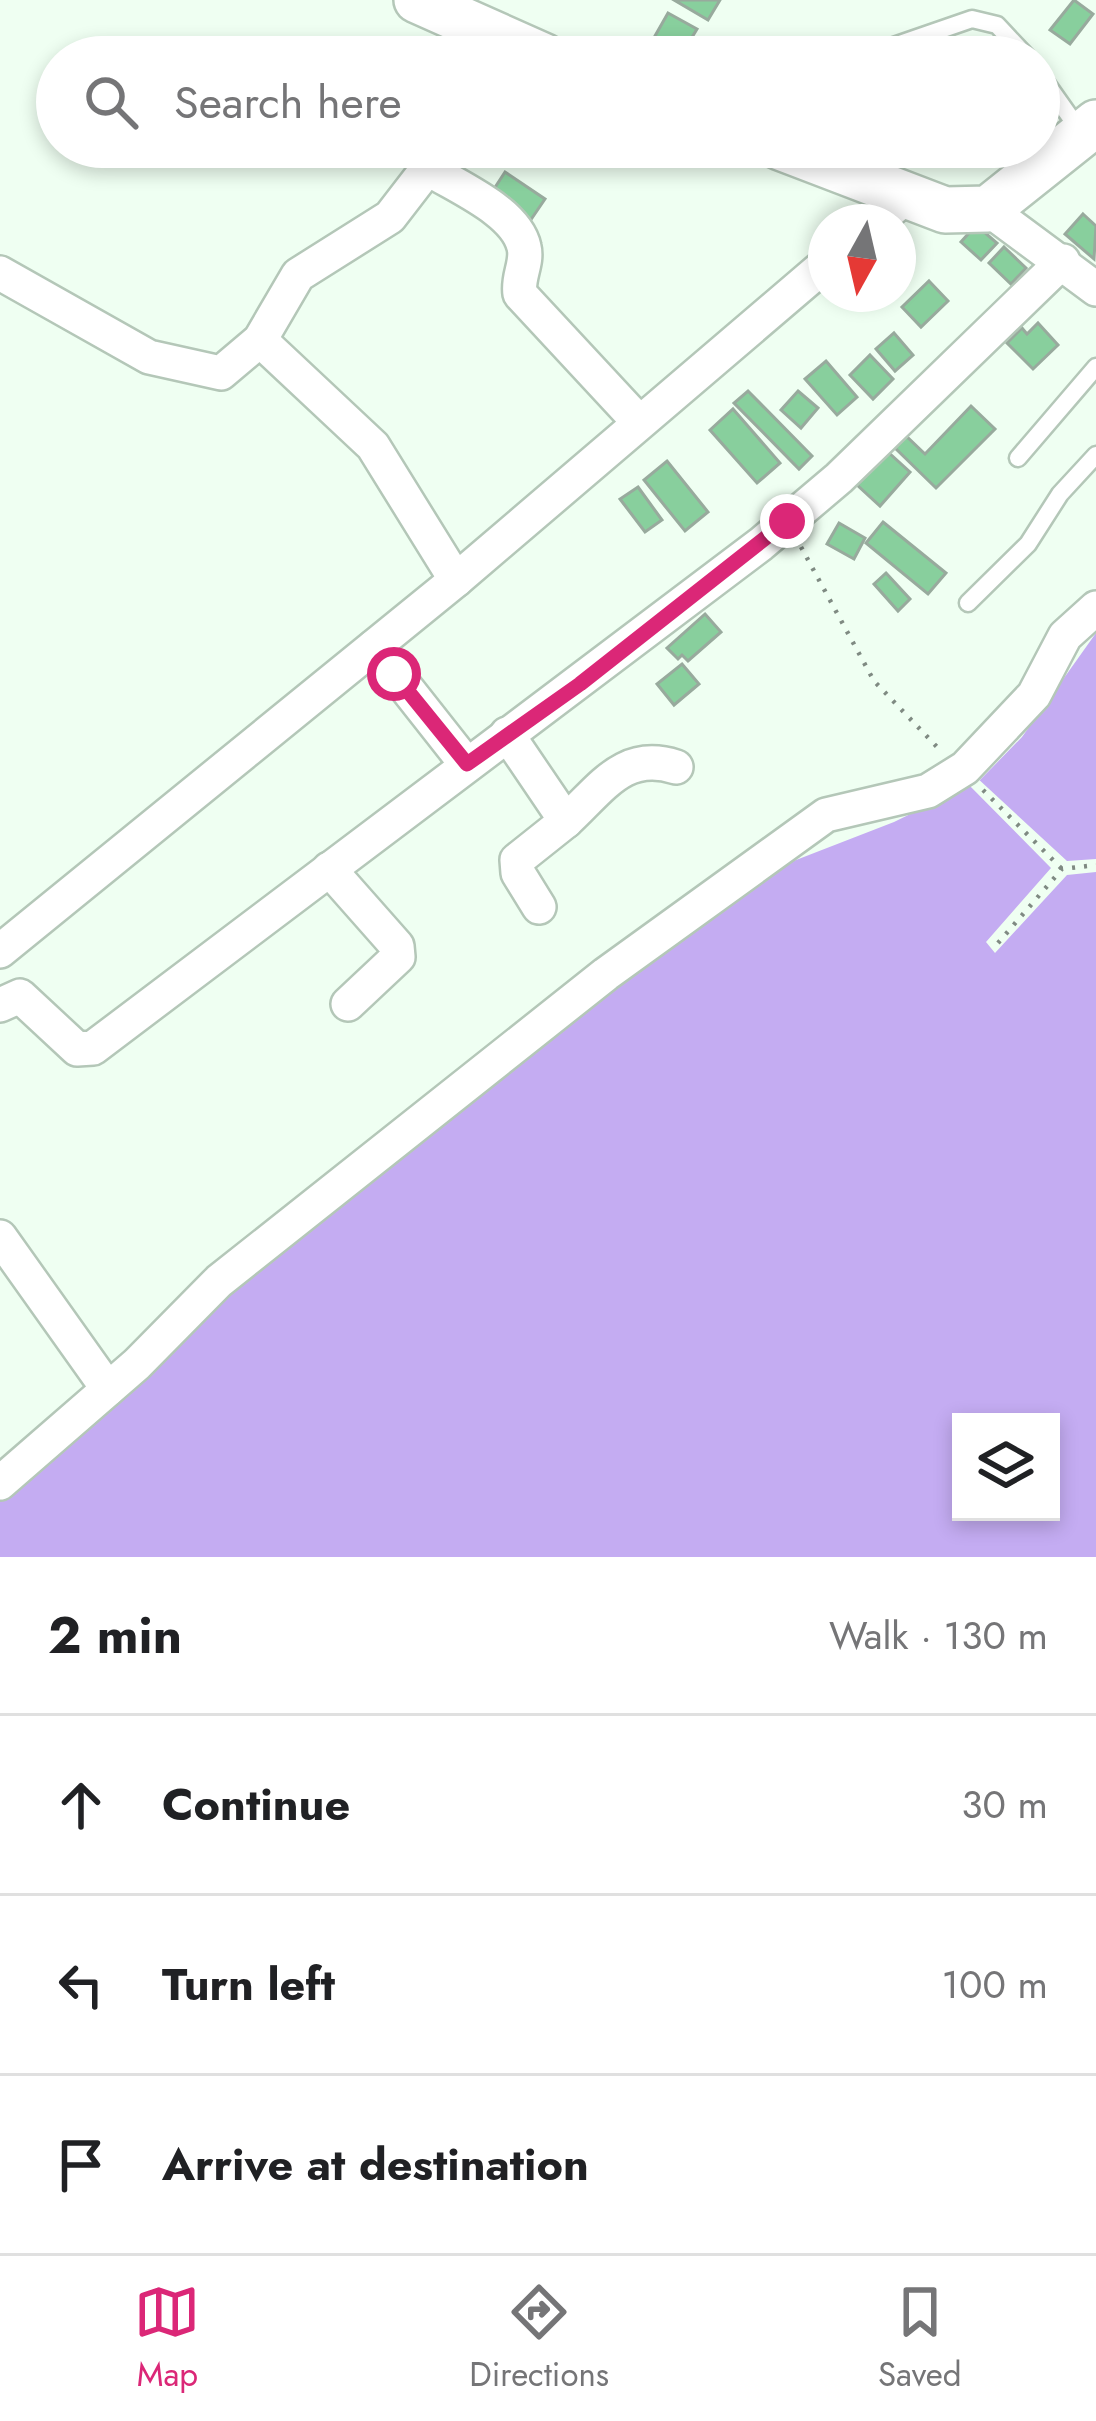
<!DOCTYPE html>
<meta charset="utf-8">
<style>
:root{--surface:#fff;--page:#f2f2f2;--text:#202124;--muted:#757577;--line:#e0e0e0;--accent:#db2777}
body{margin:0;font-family:Jost,sans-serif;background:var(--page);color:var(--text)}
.controls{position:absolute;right:36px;bottom:36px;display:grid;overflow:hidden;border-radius:0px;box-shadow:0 6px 18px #0003}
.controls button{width:108px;height:108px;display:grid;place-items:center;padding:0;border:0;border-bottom:3px solid var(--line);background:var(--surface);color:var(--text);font:60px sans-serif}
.compass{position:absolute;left:808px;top:204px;width:108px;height:108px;border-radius:50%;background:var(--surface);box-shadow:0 6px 18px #0003;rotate:188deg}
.stop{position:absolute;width:36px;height:36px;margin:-27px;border:9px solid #db2777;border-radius:50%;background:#fff}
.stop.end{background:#db2777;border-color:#fff;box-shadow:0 3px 12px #0008}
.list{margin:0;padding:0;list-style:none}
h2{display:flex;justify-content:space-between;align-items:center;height:156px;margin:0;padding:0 48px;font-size:51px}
h2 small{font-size:39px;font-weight:400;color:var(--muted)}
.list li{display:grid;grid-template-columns:78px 1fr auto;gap:36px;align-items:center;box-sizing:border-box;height:180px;padding:0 48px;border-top:3px solid var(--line)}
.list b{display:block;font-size:45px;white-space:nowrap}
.list em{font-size:39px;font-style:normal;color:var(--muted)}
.icon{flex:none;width:66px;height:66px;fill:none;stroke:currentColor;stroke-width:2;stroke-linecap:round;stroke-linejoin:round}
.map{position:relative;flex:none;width:1096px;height:1557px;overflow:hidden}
.search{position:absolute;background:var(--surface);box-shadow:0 6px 18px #0003;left:36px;right:36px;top:36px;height:132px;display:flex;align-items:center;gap:30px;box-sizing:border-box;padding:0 42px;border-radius:66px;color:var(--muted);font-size:45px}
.sheet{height:696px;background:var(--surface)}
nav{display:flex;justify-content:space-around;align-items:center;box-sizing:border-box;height:168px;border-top:3px solid var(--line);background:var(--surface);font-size:33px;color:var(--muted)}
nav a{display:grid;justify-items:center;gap:6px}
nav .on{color:var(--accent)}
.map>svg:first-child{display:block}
.water{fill:#c4acf2;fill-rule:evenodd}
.pier{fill:#effff2}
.building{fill:#88cf9d;stroke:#98aa9d;stroke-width:3}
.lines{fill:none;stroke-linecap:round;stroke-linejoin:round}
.lane-casing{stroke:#b4c7b8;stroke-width:21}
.street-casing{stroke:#b4c7b8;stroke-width:38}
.secondary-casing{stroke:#b4c7b8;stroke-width:50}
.path{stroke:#7f8a82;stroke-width:4.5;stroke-dasharray:3 9;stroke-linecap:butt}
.lane{stroke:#fff;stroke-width:16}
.street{stroke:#fff;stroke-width:33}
.secondary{stroke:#fff;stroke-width:45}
.route{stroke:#db2777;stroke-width:15}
</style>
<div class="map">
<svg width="1096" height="1557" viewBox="0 0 1096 1557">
<rect width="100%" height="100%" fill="#effff2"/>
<path class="water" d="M1096,633V1557H0V1497L297,1234L700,921L778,867L894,822L980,780L1022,737ZM961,1422H1051V1512H961Z"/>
<polygon class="pier" points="975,776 1067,861 1096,859 1096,872 1067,875 995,953 986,942 1051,868 965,781"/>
<g class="building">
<polygon points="674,0 720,0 708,20"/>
<polygon points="1074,0 1093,14 1070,44 1050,30"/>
<polygon points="668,13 697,29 680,57 643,57"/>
<polygon points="505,172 545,199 530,221 490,195"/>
<polygon points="1083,214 1096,226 1094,259 1065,234"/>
<polygon points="976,225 997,243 981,260 961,242"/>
<polygon points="1004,247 1026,268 1011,284 989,263"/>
<polygon points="929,281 948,301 921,327 902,307"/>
<polygon points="1038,323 1058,345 1033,369 1007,343 1022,328 1027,334"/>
<polygon points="894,333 913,355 895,371 876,349"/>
<polygon points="870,355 893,379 873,399 850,375"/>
<polygon points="826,361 857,397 837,415 805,379"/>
<polygon points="748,391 812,456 799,469 734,403"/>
<polygon points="798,391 818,408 801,428 781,410"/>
<polygon points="971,406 995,429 936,488 895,448 906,436 925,454"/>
<polygon points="733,409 780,463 757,483 710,430"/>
<polygon points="888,452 910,472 880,506 857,485"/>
<polygon points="667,461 708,512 685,531 644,480"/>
<polygon points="638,487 662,520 645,532 620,499"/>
<polygon points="883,522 946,573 928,594 866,543"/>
<polygon points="839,523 865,538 854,559 827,544"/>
<polygon points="886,573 910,599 898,611 874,584"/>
<polygon points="705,614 721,632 688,661 682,655 678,659 667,648"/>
<polygon points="682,664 699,684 674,705 657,684"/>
</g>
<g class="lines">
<g class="lane-casing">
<g id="lane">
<polyline points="862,57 972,19 997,25 1027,57"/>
<polyline points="1039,73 1080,131"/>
<polyline points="1018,458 1096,367"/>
<polyline points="968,603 1028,544 1060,494 1096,455"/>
</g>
</g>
<g class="street-casing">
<g id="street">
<path d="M429,169C457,187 516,211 524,247C528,263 517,277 520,294L638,421"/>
<polyline points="988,209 1096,289"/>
<polyline points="876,222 906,197"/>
<polyline points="0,273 149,357 221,373 260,340 298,275 390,217 444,147"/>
<polyline points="260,340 373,446 456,580"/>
<polyline points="374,647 467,765"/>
<polyline points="507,734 566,821 517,860 518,873 539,907"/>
<path d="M566,821C602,788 624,750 676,767"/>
<polyline points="329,869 397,946 398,957 348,1004"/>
<polyline points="0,951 456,580 826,264"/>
<polyline points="0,1005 20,996 77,1049 93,1048 761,544 839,478 1063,261"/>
<polyline points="0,1237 108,1389"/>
<polyline points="0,1483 137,1364 219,1281 606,974 826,815 928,791 965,768 1034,695 1065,636 1096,608"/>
</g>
</g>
<g class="secondary-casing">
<g id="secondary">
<polyline points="417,0 545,57"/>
<polyline points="780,147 945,210 988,209 1096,123"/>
</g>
</g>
<g class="path">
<polyline points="801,547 874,681 939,749"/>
<polyline points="983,790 1062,869"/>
<polyline points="998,943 1062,869 1096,865"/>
</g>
<use href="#lane" class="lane"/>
<use href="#street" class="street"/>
<use href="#secondary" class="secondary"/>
</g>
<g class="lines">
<polyline class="route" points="394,674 467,764 580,684 787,521"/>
</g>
</svg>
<div class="controls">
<button><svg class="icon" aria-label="layers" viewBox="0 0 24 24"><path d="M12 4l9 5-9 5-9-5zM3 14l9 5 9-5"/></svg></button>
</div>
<svg class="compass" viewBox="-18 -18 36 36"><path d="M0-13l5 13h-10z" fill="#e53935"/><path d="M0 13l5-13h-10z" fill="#757577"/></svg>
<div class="stop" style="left:394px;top:674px"></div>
<div class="stop end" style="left:787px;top:521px"></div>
<div class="search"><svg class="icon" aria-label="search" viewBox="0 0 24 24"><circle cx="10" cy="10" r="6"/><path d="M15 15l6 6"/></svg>Search here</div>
</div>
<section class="sheet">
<h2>2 min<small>Walk · 130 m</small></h2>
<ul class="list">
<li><svg class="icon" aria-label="ahead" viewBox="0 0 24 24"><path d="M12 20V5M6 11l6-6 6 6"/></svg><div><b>Continue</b></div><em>30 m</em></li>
<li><svg class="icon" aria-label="left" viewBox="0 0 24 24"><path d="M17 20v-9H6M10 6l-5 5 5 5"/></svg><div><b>Turn left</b></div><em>100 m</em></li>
<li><svg class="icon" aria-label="arrive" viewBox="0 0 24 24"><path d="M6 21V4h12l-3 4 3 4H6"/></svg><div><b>Arrive at destination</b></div></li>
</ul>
</section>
<nav>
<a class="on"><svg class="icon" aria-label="map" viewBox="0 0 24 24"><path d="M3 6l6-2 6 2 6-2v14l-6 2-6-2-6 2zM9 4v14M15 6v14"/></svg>Map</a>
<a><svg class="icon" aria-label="directions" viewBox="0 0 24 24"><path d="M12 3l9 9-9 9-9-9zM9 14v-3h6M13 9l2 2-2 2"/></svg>Directions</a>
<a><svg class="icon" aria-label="saved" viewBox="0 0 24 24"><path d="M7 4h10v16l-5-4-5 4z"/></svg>Saved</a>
</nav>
